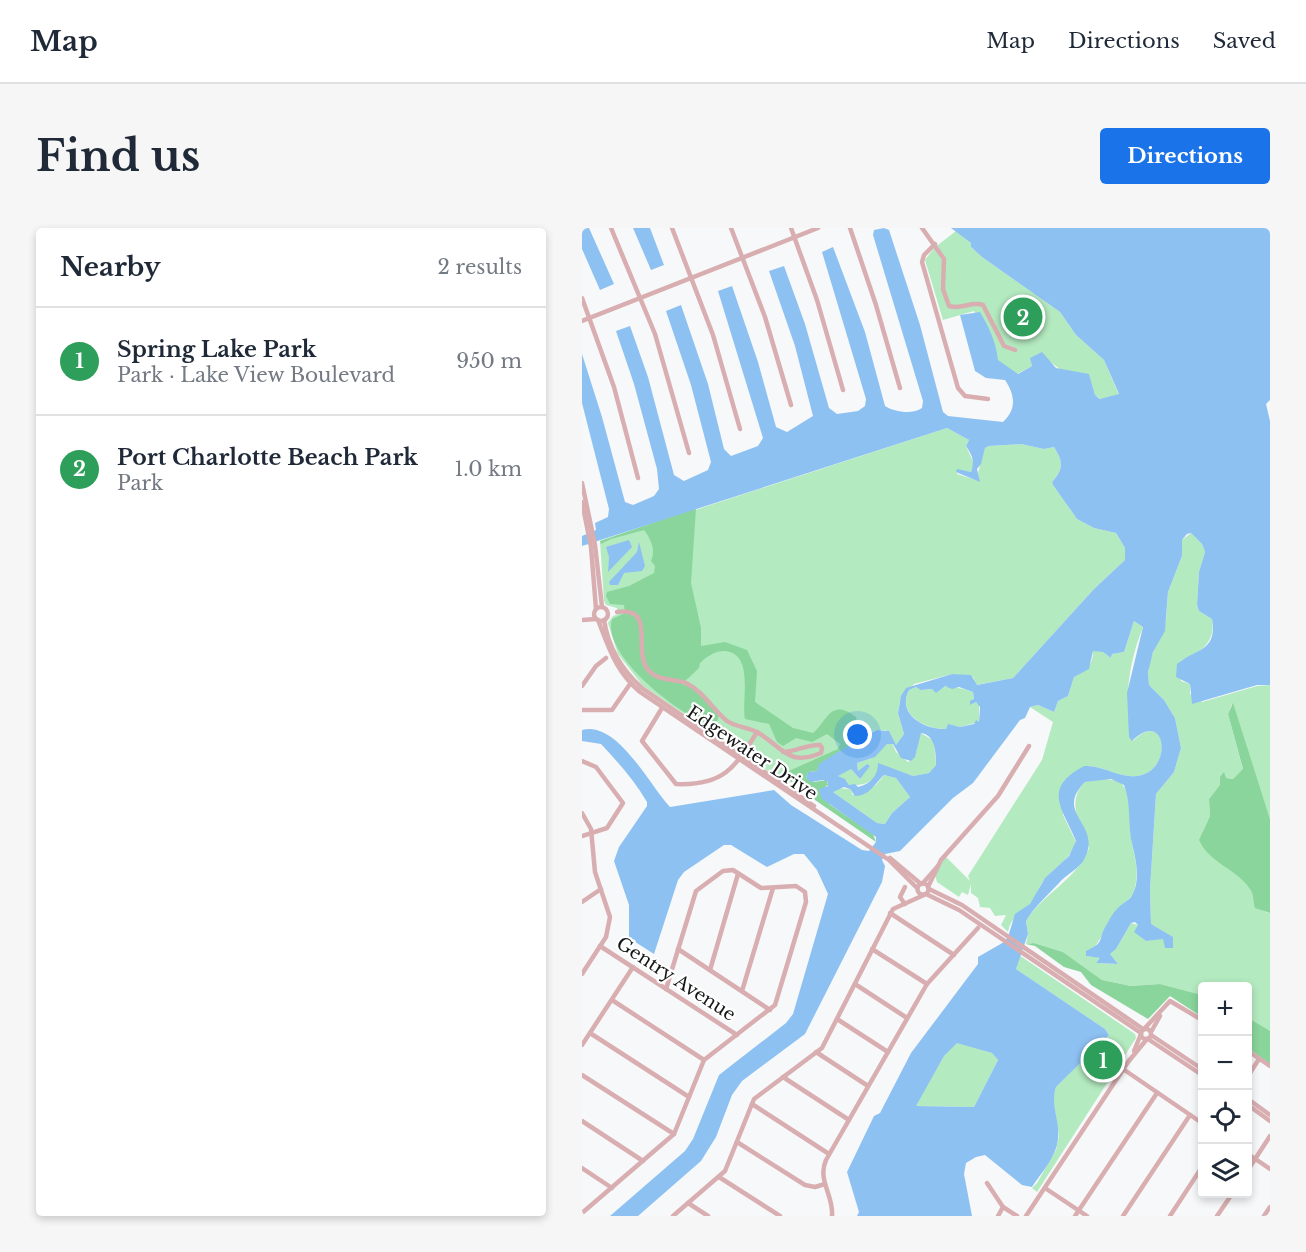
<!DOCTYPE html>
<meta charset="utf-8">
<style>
:root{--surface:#fff;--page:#f6f6f7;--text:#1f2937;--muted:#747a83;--line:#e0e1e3;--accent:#1a73e8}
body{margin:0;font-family:"Libre Baskerville",serif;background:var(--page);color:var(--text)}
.controls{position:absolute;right:18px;bottom:18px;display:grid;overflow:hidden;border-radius:6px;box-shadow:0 3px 9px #0003}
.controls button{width:54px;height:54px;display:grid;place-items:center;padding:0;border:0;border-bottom:2px solid var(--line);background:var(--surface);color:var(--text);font:30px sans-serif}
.you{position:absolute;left:276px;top:507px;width:21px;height:21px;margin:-15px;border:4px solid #fff;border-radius:50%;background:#1a73e8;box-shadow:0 0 0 9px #1a73e833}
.badge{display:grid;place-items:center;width:39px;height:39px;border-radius:50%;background:var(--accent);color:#fff;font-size:20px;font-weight:700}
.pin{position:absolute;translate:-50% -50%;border:3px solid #fff;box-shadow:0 2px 6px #0006}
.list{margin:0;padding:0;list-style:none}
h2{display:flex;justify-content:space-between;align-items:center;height:78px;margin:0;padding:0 24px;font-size:26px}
h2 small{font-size:20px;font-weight:400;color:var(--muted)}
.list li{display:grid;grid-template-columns:39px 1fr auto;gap:18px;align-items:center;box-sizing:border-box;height:108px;padding:0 24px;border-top:2px solid var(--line)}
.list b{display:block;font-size:22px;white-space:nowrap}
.list p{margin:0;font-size:20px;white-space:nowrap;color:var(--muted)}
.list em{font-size:20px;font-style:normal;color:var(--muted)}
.icon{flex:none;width:33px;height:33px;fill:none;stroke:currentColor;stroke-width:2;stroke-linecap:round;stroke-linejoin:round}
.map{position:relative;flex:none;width:688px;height:988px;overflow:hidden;border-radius:6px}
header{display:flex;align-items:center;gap:36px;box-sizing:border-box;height:84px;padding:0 30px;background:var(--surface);border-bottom:2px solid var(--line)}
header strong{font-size:28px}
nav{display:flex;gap:33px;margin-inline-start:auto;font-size:21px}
.intro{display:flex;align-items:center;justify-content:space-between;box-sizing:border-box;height:144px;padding:0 36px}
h1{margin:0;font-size:42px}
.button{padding:15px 27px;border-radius:6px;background:var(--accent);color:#fff;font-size:21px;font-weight:700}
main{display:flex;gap:36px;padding:0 36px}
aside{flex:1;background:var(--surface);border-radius:6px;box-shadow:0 3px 9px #0003}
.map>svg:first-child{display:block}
.green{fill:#b4eac0}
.forest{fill:#89d59b}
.water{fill:#8dc1f2;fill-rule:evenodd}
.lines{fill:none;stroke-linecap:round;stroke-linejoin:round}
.minor{stroke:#d9aeb1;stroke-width:4.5}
.labels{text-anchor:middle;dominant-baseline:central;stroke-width:4.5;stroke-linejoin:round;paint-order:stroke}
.street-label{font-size:18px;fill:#151616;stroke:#fff}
</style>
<header>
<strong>Map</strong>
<nav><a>Map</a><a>Directions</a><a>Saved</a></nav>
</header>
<div class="intro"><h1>Find us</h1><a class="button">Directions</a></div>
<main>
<aside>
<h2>Nearby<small>2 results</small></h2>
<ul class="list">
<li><span class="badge" style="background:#2e9e5b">1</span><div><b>Spring Lake Park</b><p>Park · Lake View Boulevard</p></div><em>950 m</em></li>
<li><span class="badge" style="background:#2e9e5b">2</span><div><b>Port Charlotte Beach Park</b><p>Park</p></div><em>1.0 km</em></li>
</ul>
</aside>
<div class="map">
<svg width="688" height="988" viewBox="0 0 688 988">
<rect width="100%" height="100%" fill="#f7f8fa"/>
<g class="green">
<polygon points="374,3 389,15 389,19 400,29 478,84 494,107 522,132 537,167 536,169 519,171 513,167 507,147 479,142 462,129 449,130 450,138 435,146 415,132 392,83 361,92 343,32 352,20"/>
<path d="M365,200L387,212L384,218L392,236L389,244L375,242V246L394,252C397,242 399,232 403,220L407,218L439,216L462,221L472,219C481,233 482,241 470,254L471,257L495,291L512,300L534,305L543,320V332L512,361L431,450L394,457L391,449L370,446L332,456L318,473L316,485L322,506L314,517L304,502H295L274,514L276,501H248L267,525L205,556L61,458L36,426L26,395L31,388L36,386L35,380L24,377L22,373L18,313Z"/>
<path d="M609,305L620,316L623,324L617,344L615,377L617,383L630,391C634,415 618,425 598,433L599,453L608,456V466L620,474L675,458L688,457V591L650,476L646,486L661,542L651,551L644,550L627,571L628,588L621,603L671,664C671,675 677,683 688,685V803H685L666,790V758H620V767L578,756L549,758L520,752L481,724L452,715L444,716L446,706L444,693C461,665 496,651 507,620C499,597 483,574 503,554L523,551L537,553C552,566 547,590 549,609C552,629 558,642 552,663C549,672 540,675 534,683C522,698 520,715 504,728L519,730L514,735L536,736L528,726L534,721L549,695L556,697L553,704L564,713L590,709L569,696L568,662L574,566L592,544L599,520L593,490L582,472L567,457L566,444L568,432L584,393L586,364L600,328V312Z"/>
<path d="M552,393L561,399C546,437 541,474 551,513C587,476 593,553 547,548C529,546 522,538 502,538L482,553L481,587L494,614C487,633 474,638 462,652C455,660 456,669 448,676C437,686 429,689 426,704L419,697L424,687L413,688L408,680L398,679L396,670L389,665V656L386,667L380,664L377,669L355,654L353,647L363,628L388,653L386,648L460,532L471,494L448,479L456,477L472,484L476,473L486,468L492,449C503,440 511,441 511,422L521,424L529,430L530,426L542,424Z"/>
<path d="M361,458C372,459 380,460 391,464L392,471L388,477L394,474L397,477V494L378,499L368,497L364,501C345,502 314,487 327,462L334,459L340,462L351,461L355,464Z"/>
<path d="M339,505L352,513L354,537L347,545L331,548L296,536C299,552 282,559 267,557L264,552L256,548L268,540L278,551L285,536L276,543L275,535L290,530L305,516L310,515L314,524L326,534C338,529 333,515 339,505Z"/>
<polygon points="302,547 314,550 328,569 310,585 303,596 295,595 251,564 254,560 268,561 271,567 294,557"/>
<polygon points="437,727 553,806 554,810 455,964 450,960 455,955 474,922 477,908 471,870 474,859 527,807 523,801 434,741"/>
<polygon points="375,814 410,825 416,832 392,879 333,878 362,828"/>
</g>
<g class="forest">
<path d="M114,280L109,355L119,400V418L143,414L165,422L175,443L173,474L211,500L231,505C245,494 248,469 274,489L276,501L274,514L238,536L235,543L226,544L224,550L232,554L245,552L246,557L243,559L247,576L291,606L294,614L233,572L228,565L198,547L256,521L258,516L245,506L230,514L214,510L201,518L195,514L187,496L163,491C159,473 173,426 143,423C134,422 124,429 118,435L117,440L100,456L110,460L137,484L136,492L129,498C99,488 19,428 30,391L43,385L42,377L28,376L24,368L25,364L47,358L72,345L73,338L69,333C74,322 69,311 62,302L29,311L19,316L18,313Z"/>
<path d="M651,475L688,591V685L673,680C671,674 672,666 668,661C654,640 628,636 617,612L628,588L627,571L638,557V549L642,544L644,550L651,551L661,541L646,486Z"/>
<polygon points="452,715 481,724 520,752 549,758 578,756 620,767 620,789 588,768 566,791 509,757 499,744 482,739 453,718 444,716"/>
<polygon points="666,790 688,803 688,836 666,820"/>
</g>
<g class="water">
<polygon points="0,0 7,0 32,56 18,62 0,21"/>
<polygon points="51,0 68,0 82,37 69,42"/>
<path d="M302,0L307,2L338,97L361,184L366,188L421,194C435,181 433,167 423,152L404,150L393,143L378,87L398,84C407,99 414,114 416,132L436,146L450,138L448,130L460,124L474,140L507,146L513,167L518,171L537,166L522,132L494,107L478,84L400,29L389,19V15L369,0H688V172L684,176L688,193V457H675L610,476L608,456L594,449L595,436C612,421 636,424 630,391L617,383L615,377L617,344L623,324L620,316L609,305L605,306L600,312V328L586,364L583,403L571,424L566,444L567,457L582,472L593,490L599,520L592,544L574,566L568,662L569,696L591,709V720H583L581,711L564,713L552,704L556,697L553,694L549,695L534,721L528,726L536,736L514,735L518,730L504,728V723C525,713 514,713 525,696C528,690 533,682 538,678C542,674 546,673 549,669C560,652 553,629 549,611C546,592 549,575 542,557L529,551L503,554C474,583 512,594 506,621C502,640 488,643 477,655C465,668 452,679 444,693L446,706L434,741L523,801L527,807L474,859C468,877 478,892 476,910C475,928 460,944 450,959L440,957L403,927L394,929L384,935L382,946L390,988H275L277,984L265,944L292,888L298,885L329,825L396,736V729L422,714L426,709L433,686L448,676L463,650L487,628L494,613C481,581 459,561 502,538C522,538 529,546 547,548C593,553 587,476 550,513L547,509L545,465L561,399L552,393L542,424L530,426L529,430L521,424L511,423L507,441L492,449L486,468L476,473L472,484L456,477L448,479L443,490L438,492L391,555L371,570L318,623L303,626L300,632L303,638L300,654L223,806L160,853L150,867L134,909L119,933L56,988H28L103,923L111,911L137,847L204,795L211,786L246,666L235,642L222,626H212L185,639L149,617H142L102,644L96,652L72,726L47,710V677L32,633L37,619L65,578V574C52,552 35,533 19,516L0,513V502C35,492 68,558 88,579L192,562L209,577L280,622L287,623L294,614V609L239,570L237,561L246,558V554L241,552L229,554L224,550L226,544L235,543L237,536L251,527L295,502L307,503L314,517L322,506L316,485L319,468L324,460L370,446L389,447L395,457L431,450L512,361L543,332V320L534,305L512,300L495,291L471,257L470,254C482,241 481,233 472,219L462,221L439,216L407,218L403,220L399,236L395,241L398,254L374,244L375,241L389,244C393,233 390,227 384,218L387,212L365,200L0,318V308L14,302L13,295L26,289L27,281L0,175V126L20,189L43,274L51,277L72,268L77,261L75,241L52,156L34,103L48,98L66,149L92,247L102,253L126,242L129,234L109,157L84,83L99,77L126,156L142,221L149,228L176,218L181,210L136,63L150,58L176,134L194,199L205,204L231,188L213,118L187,43L202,38L223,96L247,180L255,186L276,183L283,178L284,171L240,24L251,19L283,104L303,178C312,184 331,187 340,180L341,173L291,7L292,2ZM363,458L370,461L377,459L391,464L392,471L388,473V477L394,474L398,479L397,494L394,492L392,496L378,499L366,496L364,501C344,502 314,487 327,462L334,459L339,462L350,461L354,465ZM339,505C353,507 354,523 354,537L347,545L331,548L296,535C296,546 290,556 276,559L273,556L267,557L263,551L256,548L269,541L278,551L288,538L285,536L276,543L275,535L293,529L305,516H311L319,530L329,533L333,529ZM302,547L314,550L328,569L310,585L303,596L295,595L251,564L262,559L268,561L273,568C288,568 293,555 302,547ZM375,815L410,825L416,832L392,879L334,878L362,828Z"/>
<polygon points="47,312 50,319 26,344 27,329 24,319"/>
<polygon points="57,314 63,338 60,343 42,345 36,357 28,357 27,354 55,324"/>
</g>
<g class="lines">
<g class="minor">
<polyline points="29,0 73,106 107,225"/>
<polyline points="90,0 131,107 158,201"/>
<polyline points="149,0 183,89 209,177"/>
<polyline points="209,0 235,72 261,162"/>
<polyline points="268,0 294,77 318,160"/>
<path d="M340,0L362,31L361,61L367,78C379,82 389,73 401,77L422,118L433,122"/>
<polyline points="353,16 342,27 340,34 376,160 383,168 406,171"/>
<polyline points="0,70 32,159 56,250"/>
<polyline points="0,93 236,0"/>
<polyline points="0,255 13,317 20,379"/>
<polyline points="0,274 9,319 14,381"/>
<circle cx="19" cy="386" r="7"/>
<path d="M35,384C75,379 50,421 66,442C77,454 91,450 104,455C121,463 131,482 145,493C154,499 165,499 175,504C153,540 141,558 94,556L60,513L80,480"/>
<polyline points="0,392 14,391"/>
<path d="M16,392C27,420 34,444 58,464L307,632L335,660"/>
<path d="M22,392C26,418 40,442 60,460L232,578"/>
<polyline points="0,458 14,438 24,430"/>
<polyline points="0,482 30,482 48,456"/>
<path d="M175,504C201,519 205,539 239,525L240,520L238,517C225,516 214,524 201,524"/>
<polyline points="0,533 14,539 41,575 25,600 0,608"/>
<polyline points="0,585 9,601 13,644 28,689 24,709 0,746"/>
<polyline points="308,630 339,656"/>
<polyline points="341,655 356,638"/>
<circle cx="341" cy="661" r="5.5"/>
<polyline points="323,659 318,669 323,676"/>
<polyline points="346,659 359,632 416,568 447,518"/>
<polyline points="347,661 380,677 561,801"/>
<polyline points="344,666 377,682 559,805"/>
<polyline points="0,674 19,661"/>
<polyline points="308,685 372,727"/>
<polyline points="18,718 155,807"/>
<polyline points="96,721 188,782"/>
<polyline points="290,721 345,756"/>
<polyline points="128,742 156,646"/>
<polyline points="273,756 325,790"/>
<polyline points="160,763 191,660"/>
<polyline points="30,772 122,832"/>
<polyline points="255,791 306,824"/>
<polyline points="563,800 588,773 620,792"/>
<circle cx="564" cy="806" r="5"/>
<polyline points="569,804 578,788"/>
<polyline points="8,805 107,869"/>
<polyline points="569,807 620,841"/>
<polyline points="566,811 620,847"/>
<polyline points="0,817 51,739"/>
<polyline points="552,823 559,806"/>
<polyline points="666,823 688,838"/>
<polyline points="234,824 286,858"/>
<polyline points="541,841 620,895"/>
<polyline points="0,847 92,906"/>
<polyline points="666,848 677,831"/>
<polyline points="201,849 267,892"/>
<polyline points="666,871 688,887"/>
<polyline points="170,876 247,926"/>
<polyline points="666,877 688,893"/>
<polyline points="0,893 61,933"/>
<polyline points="155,914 223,957 233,959 243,956"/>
<polyline points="666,926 688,941"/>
<polyline points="0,940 30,960"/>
<polyline points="666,942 688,908"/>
<polyline points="137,949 198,988"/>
<polyline points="405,955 421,979 435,988"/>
<polyline points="463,960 505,988"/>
<polyline points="106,975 126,988"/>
<polyline points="0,985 92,906 122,832 193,777 224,674 223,664 214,658 179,660 151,642 141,643 114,663 84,761"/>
<polyline points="91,988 143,943 172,871 240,820 311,681 342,667"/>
<path d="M250,988C252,968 235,952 244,932L345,756L396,700"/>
<polyline points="416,988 421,979"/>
<polyline points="444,988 546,834 565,811"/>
<polyline points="493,988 575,865"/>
<polyline points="541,988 608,887"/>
<polyline points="588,988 620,939"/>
<polyline points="635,988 650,966"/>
<polyline points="682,988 688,979"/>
</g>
</g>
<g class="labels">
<g class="street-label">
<text transform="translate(170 525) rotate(34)">Edgewater Drive</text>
<text transform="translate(94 751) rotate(33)">Gentry Avenue</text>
</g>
</g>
</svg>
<div class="controls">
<button>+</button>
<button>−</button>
<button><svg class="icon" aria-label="locate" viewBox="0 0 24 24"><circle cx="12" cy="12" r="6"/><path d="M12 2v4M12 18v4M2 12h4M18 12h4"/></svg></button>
<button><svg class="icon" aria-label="layers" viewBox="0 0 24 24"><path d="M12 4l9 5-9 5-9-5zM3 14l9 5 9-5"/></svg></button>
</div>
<div class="you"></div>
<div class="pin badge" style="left:521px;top:832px;background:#2e9e5b">1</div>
<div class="pin badge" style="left:441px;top:89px;background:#2e9e5b">2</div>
</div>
</main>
